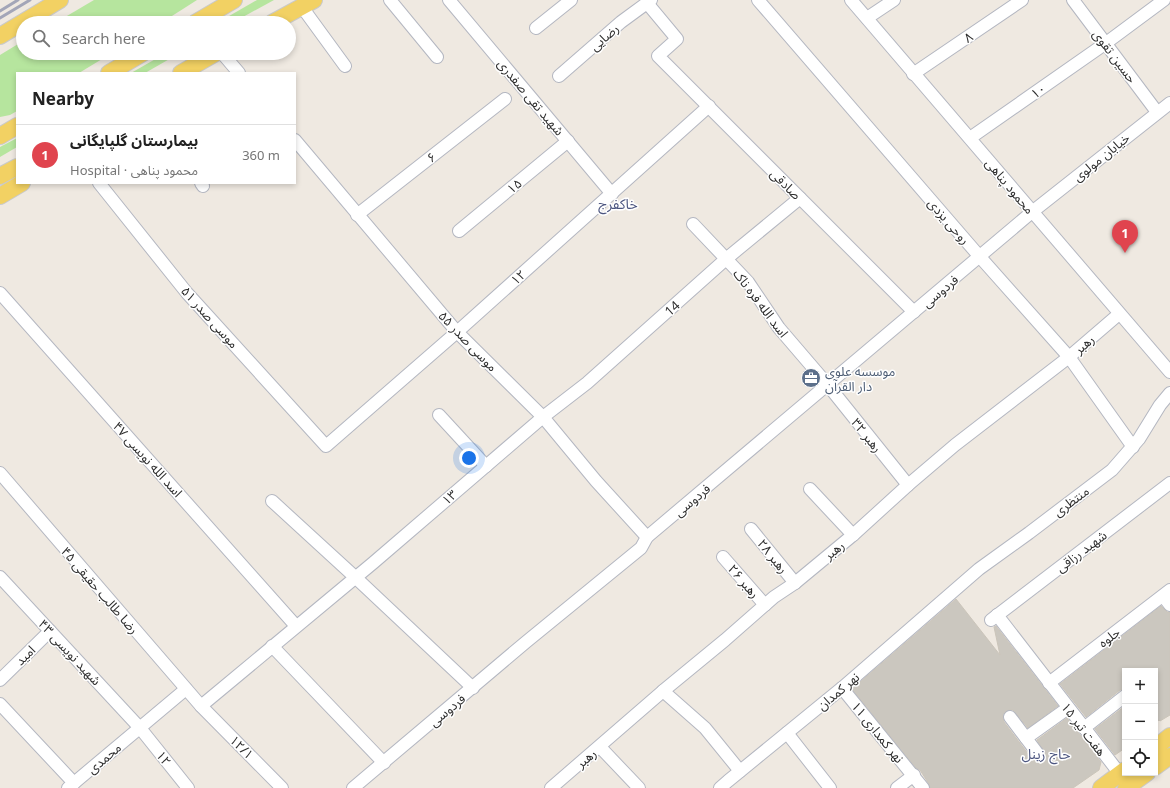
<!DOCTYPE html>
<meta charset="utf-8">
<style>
:root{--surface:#fff;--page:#f2f2f2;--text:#222;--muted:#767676;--line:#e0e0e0;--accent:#0f766e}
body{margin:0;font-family:"Noto Sans","Noto Sans Arabic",sans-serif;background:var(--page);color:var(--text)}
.controls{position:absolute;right:12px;bottom:12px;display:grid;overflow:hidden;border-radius:0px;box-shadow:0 2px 6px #0003}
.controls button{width:36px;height:36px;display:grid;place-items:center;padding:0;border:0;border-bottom:1px solid var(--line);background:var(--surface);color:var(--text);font:20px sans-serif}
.you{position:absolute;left:469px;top:458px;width:14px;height:14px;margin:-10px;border:3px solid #fff;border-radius:50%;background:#1a73e8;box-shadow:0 0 0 6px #1a73e833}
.badge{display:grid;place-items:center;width:26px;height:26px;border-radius:50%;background:var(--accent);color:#fff;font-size:13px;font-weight:700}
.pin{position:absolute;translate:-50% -33px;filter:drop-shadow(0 1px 2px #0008)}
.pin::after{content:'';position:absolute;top:21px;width:14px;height:12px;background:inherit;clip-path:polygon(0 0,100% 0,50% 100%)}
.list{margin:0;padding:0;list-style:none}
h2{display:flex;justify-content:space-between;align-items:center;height:52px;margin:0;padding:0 16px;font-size:17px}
h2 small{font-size:13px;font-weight:400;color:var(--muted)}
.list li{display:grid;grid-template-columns:26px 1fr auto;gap:12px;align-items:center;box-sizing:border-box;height:60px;padding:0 16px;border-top:1px solid var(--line)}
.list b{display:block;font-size:15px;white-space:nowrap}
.list p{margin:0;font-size:13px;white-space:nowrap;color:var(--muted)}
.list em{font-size:13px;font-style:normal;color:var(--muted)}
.icon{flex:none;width:22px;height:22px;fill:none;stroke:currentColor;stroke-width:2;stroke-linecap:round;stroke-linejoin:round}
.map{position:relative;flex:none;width:1170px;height:788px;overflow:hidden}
.search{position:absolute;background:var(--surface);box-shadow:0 2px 6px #0003;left:16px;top:16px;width:280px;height:44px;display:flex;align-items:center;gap:10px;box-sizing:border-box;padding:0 14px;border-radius:22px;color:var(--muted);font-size:15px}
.panel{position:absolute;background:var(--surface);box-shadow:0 2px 6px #0003;left:16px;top:72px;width:280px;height:112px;border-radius:0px}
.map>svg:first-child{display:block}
.green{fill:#b6e59e}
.building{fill:#cbc7bf;stroke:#cbc5ba}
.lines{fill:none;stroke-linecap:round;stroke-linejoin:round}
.minor-casing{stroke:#b4b7c1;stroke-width:14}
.major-casing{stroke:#c9c9c9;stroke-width:18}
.minor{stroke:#fff;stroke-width:12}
.major{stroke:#f2d163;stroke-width:16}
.rail{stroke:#a3a6b8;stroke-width:3}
.labels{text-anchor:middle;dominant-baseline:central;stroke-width:3;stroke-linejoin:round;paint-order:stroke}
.street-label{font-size:13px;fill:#2e2e2e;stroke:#fff}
.service-label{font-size:13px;fill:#4e5e75;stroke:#fff;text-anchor:start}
.neighbourhood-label{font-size:14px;fill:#4d5680;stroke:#fff}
</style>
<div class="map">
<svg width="1170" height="788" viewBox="0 0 1170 788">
<rect width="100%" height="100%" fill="#efe9e1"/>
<g class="green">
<polygon points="94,0 197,0 161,23 55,23"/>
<polygon points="257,0 274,0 232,23 217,23"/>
<polygon points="23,41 23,53 112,53 79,73 17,73 17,111 10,115 0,117 0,55"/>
<polygon points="166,53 180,53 145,73 131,73"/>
<polygon points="17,138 17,147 0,157 0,147"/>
</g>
<g class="building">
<polygon points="956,599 1000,655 994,627 996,626 1058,706 1028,728 1013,710 1009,710 1003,714 1003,718 1004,722 1032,759 1039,761 1043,760 1045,753 1037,740 1067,718 1101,762 1099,770 1073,788 930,788 929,784 920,770 916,768 852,689"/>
<polygon points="1161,606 1167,612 1170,612 1170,715 1160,721 1159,720 1155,723 1155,671 1125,671 1125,689 1120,690 1086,717 1060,684"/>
<polygon points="1125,706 1125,748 1115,755 1095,729"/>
</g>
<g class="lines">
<g class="minor-casing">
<g id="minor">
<polyline points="390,0 437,57"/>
<polyline points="449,0 612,194"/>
<polyline points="758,0 980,257 1069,357 1133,447"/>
<polyline points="851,0 1170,372"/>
<polyline points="1073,0 1157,112"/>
<polyline points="647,3 677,39 658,56 914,312"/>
<polyline points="302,7 345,66"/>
<polyline points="867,18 894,0"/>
<polyline points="536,28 571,0"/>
<polyline points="222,53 239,73"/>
<polyline points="913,74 1022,0"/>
<polyline points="559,76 621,22 651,0"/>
<polyline points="970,138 1106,43 1164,0"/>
<polyline points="295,140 457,332 543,417 596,481 647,537"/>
<polyline points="99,183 187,293 326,446 457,332 709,106"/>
<polyline points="201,183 203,186"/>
<polyline points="357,215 505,99"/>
<polyline points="693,224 748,282 779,328 827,384 908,485"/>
<polyline points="459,231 568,141"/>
<polyline points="0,293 296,626"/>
<polyline points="439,415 486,466"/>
<polyline points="0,473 201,706 282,788"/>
<polyline points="810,489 853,535"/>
<polyline points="272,501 355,577 473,688"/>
<polyline points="751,529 795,583"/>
<polyline points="723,557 765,605"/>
<polyline points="0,577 140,728 188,788"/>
<polyline points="1163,596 1170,605"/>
<polyline points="997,615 1120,774"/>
<polyline points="991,620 1170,483"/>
<polyline points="272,646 384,763"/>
<polyline points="0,680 50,631"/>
<polyline points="1049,683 1170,590"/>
<polyline points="842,688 923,788"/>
<polyline points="663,691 705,728 740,771"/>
<polyline points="0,704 74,783"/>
<polyline points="201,706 373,563 543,417 587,383 726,259 800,198"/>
<polyline points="1010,717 1038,754"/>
<polyline points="1084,728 1125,696"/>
<polyline points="787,733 830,788"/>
<polyline points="1026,738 1068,708"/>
<polyline points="600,747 639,788"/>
<polyline points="68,788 186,689"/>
<polyline points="353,788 526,642 641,548 647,537 1032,212 1170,103"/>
<polyline points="551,788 663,691 725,640 774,597 795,583 853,535 908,485 955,445 1069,357 1119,314"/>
<polyline points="720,788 728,781 842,688 979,569 1029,533 1112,470 1139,439 1160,405 1170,393"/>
<polyline points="897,788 914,775"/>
</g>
</g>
<g class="major-casing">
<g id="major">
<polyline points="195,23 234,0"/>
<polyline points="272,23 314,0"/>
<polyline points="0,36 60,0"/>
<polyline points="109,73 143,53"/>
<polyline points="181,73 216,53"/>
<polyline points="0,136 17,126"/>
<polyline points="0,176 17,167"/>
<polyline points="0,196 22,183"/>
<polyline points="1155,748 1170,736"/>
<polyline points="1155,767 1170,756"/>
<polyline points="1101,788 1125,770"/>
<polyline points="1126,788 1147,773"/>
</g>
</g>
<use href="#minor" class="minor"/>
<use href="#major" class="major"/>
<g class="rail">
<polyline points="0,11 18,0"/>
<polyline points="0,18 30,0"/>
</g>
</g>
<defs>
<g id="office-disc" transform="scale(1)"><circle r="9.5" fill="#5c6f8a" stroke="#fff"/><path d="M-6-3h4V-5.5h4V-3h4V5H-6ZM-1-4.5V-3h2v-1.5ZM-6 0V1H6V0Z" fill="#fff"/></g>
</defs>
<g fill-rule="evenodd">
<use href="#office-disc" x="811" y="378"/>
</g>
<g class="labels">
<g class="street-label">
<text transform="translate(604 37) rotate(-41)">رضایی</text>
<text transform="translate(968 37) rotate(-34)">۸</text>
<text transform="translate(1115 56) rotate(53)">حسین تقوی</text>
<text transform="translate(1038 91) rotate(-35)">۱۰</text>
<text transform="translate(531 97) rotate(50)">شهید تقی صفدری</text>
<text transform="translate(431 157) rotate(-38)">۶</text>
<text transform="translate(1101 157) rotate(-39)">خیابان مولوی</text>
<text transform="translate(786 184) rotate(45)">صادقی</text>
<text transform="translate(514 186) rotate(-40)">۱۵</text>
<text transform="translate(1010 186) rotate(50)">محمود پناهی</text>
<text transform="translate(949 221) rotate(49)">روحی یزدی</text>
<text transform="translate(518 277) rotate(-42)">۱۲</text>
<text transform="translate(940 291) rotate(-40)">فردوسی</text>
<text transform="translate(761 303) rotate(53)">اسد الله فره ناک</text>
<text transform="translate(672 308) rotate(-42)">14</text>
<text transform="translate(210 317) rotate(48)">موسی صدر ۵۱</text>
<text transform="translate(468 341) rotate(46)">موسی صدر ۵۵</text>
<text transform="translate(1084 344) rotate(-41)">رهبر</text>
<text transform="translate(867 435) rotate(51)">رهبر ۳۲</text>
<text transform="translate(148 459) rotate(48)">۴۷ اسد الله نویسی</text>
<text transform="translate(449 497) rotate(-41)">۱۳</text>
<text transform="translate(692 500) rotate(-40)">فردوسی</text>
<text transform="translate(1071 501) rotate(-37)">منتظری</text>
<text transform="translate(834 550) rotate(-39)">رهبر</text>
<text transform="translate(1081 551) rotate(-37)">شهید رزاقی</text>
<text transform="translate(773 556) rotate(51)">رهبر ۲۸</text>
<text transform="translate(744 581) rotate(49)">رهبر ۲۶</text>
<text transform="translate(100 590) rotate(49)">۴۵ رضا طالب حقیقی</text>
<text transform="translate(1109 637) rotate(-37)">جلوه</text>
<text transform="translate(70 652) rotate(47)">۴۳ شهید نویسی</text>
<text transform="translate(25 655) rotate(-44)">امید</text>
<text transform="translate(838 691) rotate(-40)">نهر کمدان</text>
<text transform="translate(447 710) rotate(-40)">فردوسی</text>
<text transform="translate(1084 729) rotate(52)">هفت تیر ۱۵</text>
<text transform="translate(878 732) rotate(51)">نهر کمداری ۱۱</text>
<text transform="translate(242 747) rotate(45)">۱۲/۱</text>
<text transform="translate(104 758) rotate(-40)">محمدی</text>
<text transform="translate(164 758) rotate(52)">۱۲</text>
<text transform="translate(586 758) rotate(-40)">رهبر</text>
</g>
<g class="service-label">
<text x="825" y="371">موسسه علوی<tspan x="825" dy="15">دار القرآن</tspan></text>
</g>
<g class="neighbourhood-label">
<text x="618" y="203">خاکفرج</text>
<text x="1046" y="753">حاج زینل</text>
</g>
</g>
</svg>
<div class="controls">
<button>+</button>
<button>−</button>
<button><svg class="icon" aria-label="locate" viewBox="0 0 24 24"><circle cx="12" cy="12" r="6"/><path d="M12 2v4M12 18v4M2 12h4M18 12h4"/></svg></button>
</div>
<div class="you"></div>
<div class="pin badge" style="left:1125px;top:253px;background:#e0444e">1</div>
<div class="search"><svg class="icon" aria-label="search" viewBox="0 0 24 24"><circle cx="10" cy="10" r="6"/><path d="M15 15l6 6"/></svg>Search here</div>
<section class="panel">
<h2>Nearby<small></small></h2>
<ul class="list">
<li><span class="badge" style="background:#e0444e">1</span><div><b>بیمارستان گلپایگانی</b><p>Hospital · محمود پناهی</p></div><em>360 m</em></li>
</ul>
</section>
</div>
